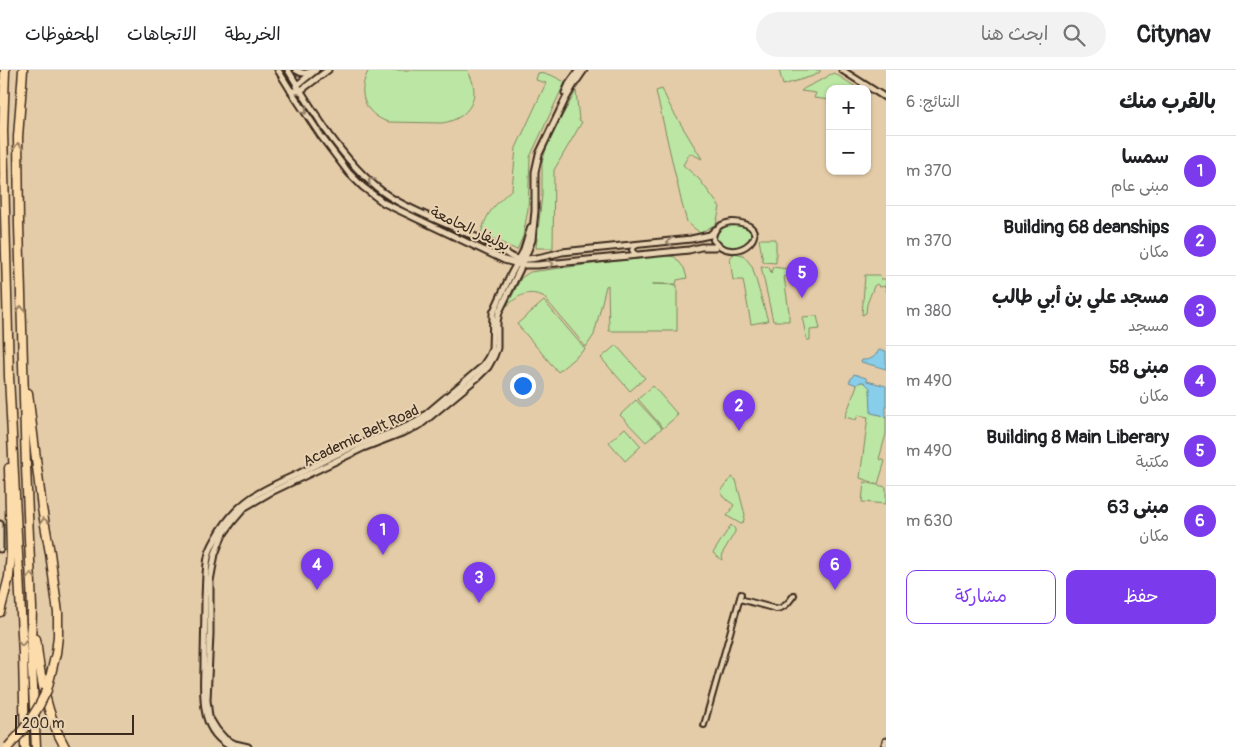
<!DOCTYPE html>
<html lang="ar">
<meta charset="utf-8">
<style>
:root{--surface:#fff;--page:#f2f2f2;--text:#202124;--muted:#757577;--line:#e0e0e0;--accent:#7c3aed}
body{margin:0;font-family:Pangolin,"Playpen Sans Arabic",sans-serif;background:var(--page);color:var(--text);direction:rtl}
.controls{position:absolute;right:15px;top:15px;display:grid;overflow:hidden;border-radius:10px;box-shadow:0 1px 4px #0004}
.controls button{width:45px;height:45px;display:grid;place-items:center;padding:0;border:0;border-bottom:1px solid var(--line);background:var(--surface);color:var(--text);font:25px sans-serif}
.scale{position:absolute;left:15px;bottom:12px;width:119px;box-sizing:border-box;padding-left:5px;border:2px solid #3b2a1e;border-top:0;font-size:14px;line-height:18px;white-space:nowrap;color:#3b2a1e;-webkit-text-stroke:4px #e8d3b2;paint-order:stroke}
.you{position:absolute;left:522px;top:315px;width:18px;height:18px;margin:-12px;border:4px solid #fff;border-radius:50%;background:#1a73e8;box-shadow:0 0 0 8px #1a73e833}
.badge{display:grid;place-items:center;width:32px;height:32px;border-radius:50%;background:var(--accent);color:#fff;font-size:16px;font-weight:700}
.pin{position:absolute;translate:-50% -41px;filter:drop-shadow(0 1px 2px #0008)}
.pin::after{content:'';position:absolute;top:26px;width:18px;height:15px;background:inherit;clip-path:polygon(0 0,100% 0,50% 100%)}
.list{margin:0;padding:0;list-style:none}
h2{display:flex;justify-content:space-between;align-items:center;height:65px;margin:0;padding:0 20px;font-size:21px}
h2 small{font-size:16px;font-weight:400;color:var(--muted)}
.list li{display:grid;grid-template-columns:32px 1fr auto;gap:15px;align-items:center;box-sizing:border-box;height:70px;padding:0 20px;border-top:1px solid var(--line)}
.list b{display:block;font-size:19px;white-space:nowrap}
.list p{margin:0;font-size:16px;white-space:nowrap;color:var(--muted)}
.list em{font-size:16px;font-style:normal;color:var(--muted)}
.actions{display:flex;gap:10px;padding:15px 20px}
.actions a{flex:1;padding:11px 0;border:1px solid var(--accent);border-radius:10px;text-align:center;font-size:18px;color:var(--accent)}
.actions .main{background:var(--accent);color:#fff}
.icon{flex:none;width:28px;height:28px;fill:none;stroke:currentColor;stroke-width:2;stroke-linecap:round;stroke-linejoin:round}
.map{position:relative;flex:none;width:886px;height:677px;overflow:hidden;direction:ltr}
header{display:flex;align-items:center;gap:30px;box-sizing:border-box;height:70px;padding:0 25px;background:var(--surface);border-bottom:1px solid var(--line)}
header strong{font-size:24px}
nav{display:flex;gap:28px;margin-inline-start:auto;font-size:18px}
.search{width:350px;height:45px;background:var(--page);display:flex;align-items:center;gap:12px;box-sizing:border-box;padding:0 18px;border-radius:28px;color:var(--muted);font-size:19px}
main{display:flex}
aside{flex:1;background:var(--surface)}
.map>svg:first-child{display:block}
.green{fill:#bce6a3;stroke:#7c8860}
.water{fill:#88ceea;stroke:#698c98}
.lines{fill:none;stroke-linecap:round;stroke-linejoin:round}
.minor-casing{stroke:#3b2a1e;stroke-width:8}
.tertiary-casing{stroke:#3b2a1e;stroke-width:9}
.motorway-casing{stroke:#3b2a1e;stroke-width:11}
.minor{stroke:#e8d3b2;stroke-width:4}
.tertiary{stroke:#e8d3b2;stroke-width:5}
.motorway{stroke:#fddcac;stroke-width:8}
.motorway-bridge-casing{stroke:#3b2a1e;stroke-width:11;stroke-linecap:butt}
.motorway-bridge{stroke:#fddcac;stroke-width:8}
.oneway{stroke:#927e68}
.oneway2{stroke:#9c8365}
.labels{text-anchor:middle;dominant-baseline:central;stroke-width:4;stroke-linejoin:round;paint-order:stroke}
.street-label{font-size:15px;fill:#3b2a1e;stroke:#e8d3b2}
</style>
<header>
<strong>Citynav</strong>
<div class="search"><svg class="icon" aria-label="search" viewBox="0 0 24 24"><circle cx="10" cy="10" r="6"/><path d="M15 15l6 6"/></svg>ابحث هنا</div>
<nav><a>الخريطة</a><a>الاتجاهات</a><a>المحفوظات</a></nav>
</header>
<main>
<aside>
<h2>بالقرب منك<small>النتائج: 6</small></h2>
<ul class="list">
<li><span class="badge">1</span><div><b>سمسا</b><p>مبنى عام</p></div><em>370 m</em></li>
<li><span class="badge">2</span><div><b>Building 68 deanships</b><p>مكان</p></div><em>370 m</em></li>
<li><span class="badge">3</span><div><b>مسجد علي بن أبي طالب</b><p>مسجد</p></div><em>380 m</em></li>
<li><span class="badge">4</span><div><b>مبنى 58</b><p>مكان</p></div><em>490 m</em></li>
<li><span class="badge">5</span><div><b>Building 8 Main Liberary</b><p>مكتبة</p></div><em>490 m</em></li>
<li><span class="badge">6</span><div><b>مبنى 63</b><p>مكان</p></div><em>630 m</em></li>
</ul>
<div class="actions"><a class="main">حفظ</a><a>مشاركة</a></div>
</aside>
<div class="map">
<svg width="886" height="677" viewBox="0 0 886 677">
<rect width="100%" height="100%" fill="#e5cca8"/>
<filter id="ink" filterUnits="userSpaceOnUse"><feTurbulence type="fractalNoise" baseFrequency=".02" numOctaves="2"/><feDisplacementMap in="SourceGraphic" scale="10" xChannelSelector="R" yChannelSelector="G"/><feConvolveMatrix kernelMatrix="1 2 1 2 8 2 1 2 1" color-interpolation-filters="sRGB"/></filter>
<g filter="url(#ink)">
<g class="green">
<path d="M369,0H467C483,25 470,49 442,53L388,52C364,44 356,22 369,0Z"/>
<polygon points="779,0 820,0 820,2 813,6 783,15"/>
<path d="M538,3L551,5L565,12L530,87L528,139L523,166L517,180L481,163C487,141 496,134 512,119L516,78L546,13L536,10Z"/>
<polygon points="834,3 859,19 830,19 830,30 814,28 816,23 801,21 805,18 827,7 829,5"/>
<polygon points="662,19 671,38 702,89 690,83 683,95 699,109 720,137 716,154 700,163 687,152 682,134 656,21"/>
<polygon points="576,21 579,50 582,52 554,100 553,178 536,178 542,125 542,92 549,70"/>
<path d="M731,155C738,155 761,159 749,171C740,181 720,180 715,167C716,159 723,156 731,155Z"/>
<polygon points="759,169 776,169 776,193 763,192"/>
<polygon points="735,183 743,185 752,196 768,251 751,254 743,210 733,210 730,188"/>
<path d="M662,185L675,187L684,198L687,208L677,210L676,214H652L677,215V261H609L608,215L606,216L594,265L586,277L543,226C527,220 519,225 507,236L521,208L530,202Z"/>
<polygon points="761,196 769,197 771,203 773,197 788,199 790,205 784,207 789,242 789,251 773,251"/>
<polygon points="865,205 880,205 881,209 886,209 886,221 885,216 880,217 877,214 874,216 867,234 866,243 862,245"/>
<polygon points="544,231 585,279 558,302 517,254"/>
<polygon points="817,246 820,259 810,260 810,270 807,270 802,247"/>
<polygon points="616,275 645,308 630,321 601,288"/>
<polygon points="860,312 864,312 870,318 872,343 881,345 886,348 886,364 879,389 885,391 878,414 860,408 868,347 858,345 856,350 845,347 857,315"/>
<polygon points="653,316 678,345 663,358 638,329"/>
<polygon points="636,330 662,358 646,372 620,345"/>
<polygon points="625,358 641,376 625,391 609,372"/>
<polygon points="732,407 736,410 745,445 743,453 741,454 727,446 734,435 723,427 721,421"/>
<polygon points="864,412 886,417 886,434 862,432"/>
<polygon points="731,455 735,459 735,462 723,482 722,490 713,483"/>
</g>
<g class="water">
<path d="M879,280L886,281V299L861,292L862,290C871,290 874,288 879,280Z"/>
<polygon points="854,304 866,308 867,311 886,316 886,348 881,345 871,343 870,318 864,312 860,312 857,315 849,312"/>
</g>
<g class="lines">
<g class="minor-casing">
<g id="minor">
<path d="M732,152C781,154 737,200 713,170C713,158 722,153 732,152Z"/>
<polyline points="637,175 634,177 632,180 634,183 637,185"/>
<path d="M740,529L776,539C785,538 789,532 794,525"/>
<polyline points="704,655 741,524"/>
</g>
</g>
<g class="tertiary-casing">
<g id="tertiary">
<polyline points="278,0 291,21 321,66 349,103 363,117 384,133 504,190 522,195 537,195 689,180 701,177 715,177 717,174"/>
<path d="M288,0C314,43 347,99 390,127C414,142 441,151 466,163C477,167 488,172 497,178C504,181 510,187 517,189C528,191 551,185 562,182L691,169L710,165L715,160"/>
<path d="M296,0C302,4 306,4 312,1"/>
<polyline points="842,0 886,28"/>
<polyline points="296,16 316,0"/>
<polyline points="291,21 300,21 328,0"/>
<polyline points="565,23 569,14 579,0"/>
<polyline points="0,454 0,479"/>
<path d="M232,677C200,662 203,627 204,597C204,574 205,551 205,528C206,514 205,497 209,483C212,474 217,467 221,460C242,427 267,418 300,403C319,393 338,383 358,375C378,367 399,361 418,351L482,297L488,288L492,279L493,243L510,206L523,182L531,157"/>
<polyline points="248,677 235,674 225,669 217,660 209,647 207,630 210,564 210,511 215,484 222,466 233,451 245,437 269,423 363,378 407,361 420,355 478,307 488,297 494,286 497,278 497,252 499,242 522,195 532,170 535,141 535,102 539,84 565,30 573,16 584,0"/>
<polyline points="884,677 886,671"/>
</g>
</g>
<g class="motorway-casing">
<g id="motorway">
<polyline points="5,0 3,60 9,306 23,584 25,677"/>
<polyline points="23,0 18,67 19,155 26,397 32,538 31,577 36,677"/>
<polyline points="28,323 42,438 50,483 58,543 58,566 56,583 47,620"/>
<polyline points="0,542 9,507 11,483 9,398"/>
<path d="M36,569C40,606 46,644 65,677"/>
</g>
</g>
<use href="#minor" class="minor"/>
<use href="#tertiary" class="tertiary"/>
<use href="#motorway" class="motorway"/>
<g class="motorway-bridge-casing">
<path id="motorway-bridge" d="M8,677C25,660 37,642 47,620"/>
</g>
<use href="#motorway-bridge" class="motorway-bridge"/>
</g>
<defs><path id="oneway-chevron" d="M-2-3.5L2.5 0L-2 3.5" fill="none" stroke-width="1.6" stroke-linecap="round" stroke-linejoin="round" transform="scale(1.25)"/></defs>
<g class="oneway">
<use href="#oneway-chevron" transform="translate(304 41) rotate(56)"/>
<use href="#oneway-chevron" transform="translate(371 111) rotate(-138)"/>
<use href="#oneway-chevron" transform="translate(670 172) rotate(174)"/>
<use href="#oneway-chevron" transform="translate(550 194) rotate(-6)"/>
</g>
<g class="oneway2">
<use href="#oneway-chevron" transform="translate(18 76) rotate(-91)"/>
<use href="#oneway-chevron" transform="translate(21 239) rotate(-91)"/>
<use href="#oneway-chevron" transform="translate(44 451) rotate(-100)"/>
<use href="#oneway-chevron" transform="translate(31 506) rotate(-92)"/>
<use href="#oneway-chevron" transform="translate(22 573) rotate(87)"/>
</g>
</g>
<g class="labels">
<g class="street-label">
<text transform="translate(470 159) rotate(25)">بوليفار الجامعة</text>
<text transform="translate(361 366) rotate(-25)">Academic Belt Road</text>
</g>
</g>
</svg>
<div class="controls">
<button>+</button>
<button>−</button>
</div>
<div class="scale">200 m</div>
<div class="you"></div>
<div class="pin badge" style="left:383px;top:485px">1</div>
<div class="pin badge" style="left:739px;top:361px">2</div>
<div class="pin badge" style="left:479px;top:533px">3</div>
<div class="pin badge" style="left:317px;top:520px">4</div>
<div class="pin badge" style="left:802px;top:228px">5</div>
<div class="pin badge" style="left:835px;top:520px">6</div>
</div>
</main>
